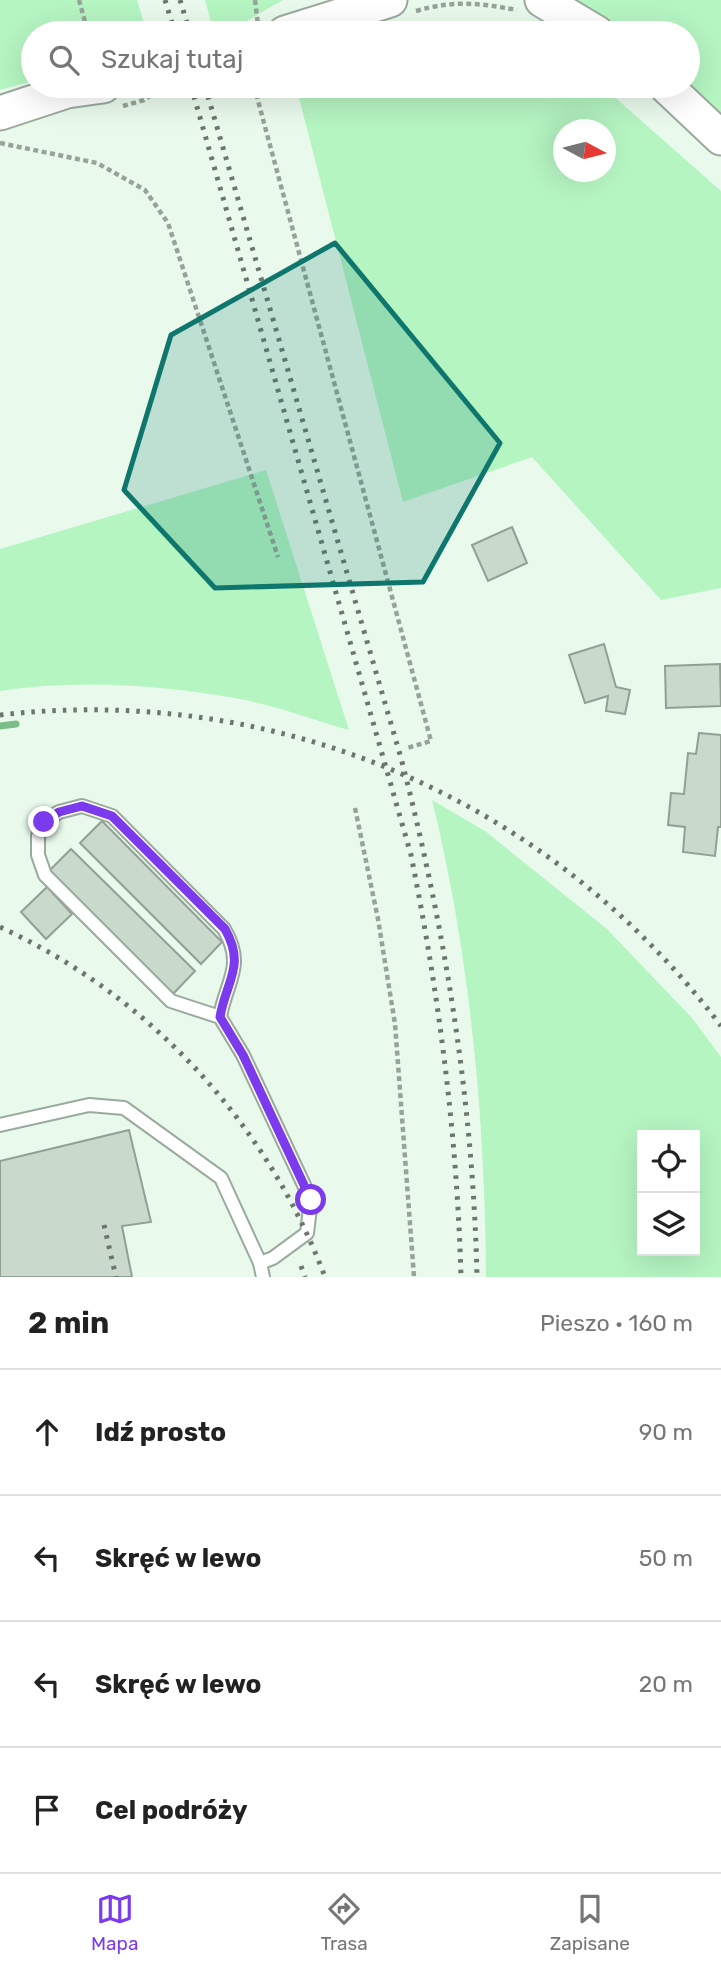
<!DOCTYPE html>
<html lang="pl">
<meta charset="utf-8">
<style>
:root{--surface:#fff;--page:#f2f2f2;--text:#222;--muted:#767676;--line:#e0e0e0;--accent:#7c3aed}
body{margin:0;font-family:Rubik,sans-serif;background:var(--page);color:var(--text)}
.controls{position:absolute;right:21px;bottom:21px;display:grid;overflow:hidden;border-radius:0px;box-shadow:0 7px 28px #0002}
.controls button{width:63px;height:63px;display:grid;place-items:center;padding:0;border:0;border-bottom:2px solid var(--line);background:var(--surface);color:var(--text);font:35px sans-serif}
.compass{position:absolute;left:553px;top:119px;width:63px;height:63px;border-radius:50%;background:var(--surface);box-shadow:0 7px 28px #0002;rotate:97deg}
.stop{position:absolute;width:21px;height:21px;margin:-16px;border:5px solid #7c3aed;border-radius:50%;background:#fff}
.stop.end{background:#7c3aed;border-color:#fff;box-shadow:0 2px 7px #0008}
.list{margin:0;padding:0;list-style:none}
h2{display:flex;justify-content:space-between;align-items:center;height:91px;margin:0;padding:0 28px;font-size:30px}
h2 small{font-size:23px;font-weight:400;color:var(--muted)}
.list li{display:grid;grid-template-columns:46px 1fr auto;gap:21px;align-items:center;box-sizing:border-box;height:126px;padding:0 28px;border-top:2px solid var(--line)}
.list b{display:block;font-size:26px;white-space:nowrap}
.list em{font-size:23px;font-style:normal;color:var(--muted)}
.icon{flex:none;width:38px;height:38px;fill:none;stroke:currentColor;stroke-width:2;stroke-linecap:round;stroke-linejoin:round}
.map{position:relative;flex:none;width:721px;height:1277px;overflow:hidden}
.search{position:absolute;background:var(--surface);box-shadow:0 7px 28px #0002;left:21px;right:21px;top:21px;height:77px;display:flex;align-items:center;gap:18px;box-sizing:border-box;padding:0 24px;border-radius:38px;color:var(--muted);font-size:26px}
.sheet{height:595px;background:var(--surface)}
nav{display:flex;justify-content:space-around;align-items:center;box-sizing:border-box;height:98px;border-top:2px solid var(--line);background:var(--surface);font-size:19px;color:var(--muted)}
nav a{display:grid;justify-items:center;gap:4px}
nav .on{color:var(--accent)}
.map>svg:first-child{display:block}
.green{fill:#b5f5c2;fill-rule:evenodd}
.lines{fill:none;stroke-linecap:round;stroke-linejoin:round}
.stream{stroke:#7dbd8b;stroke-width:7}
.building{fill:#c9dacc;stroke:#91a093;stroke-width:2}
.lane-casing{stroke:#9aaa9d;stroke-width:16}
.secondary-casing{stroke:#9aaa9d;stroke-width:37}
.path{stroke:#97a399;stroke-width:4.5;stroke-dasharray:5 3.5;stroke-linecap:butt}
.lane{stroke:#fff;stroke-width:12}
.secondary{stroke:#fff;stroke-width:33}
.rail{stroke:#6d766e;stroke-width:5;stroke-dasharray:3.5 7;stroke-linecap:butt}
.route{stroke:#7c3aed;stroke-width:9}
.marked{fill:#0f766e;fill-opacity:0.2;stroke:#0f766e;stroke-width:5;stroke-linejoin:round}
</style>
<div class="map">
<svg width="721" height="1277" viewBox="0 0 721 1277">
<rect width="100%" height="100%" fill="#e9faec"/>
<g class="green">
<polygon points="0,0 137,0 147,33 33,33 33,81 0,90"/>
<polygon points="205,0 283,0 226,33 214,33"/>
<polygon points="577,0 721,0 721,120 688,86 688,33 624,33"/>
<path d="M296,86H602L721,191V588L661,600L532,457L403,502ZM564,130H606V172H564Z"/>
<path d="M266,470L349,730C313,720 277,706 240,699C162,685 79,679 0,691V549Z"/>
<path d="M432,800L485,831L607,929L692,1018L721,1057V1277H486C485,1118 470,955 432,800ZM642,1135H695V1251H642Z"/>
</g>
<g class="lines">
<polyline class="stream" points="0,726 16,724"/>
</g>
<g class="building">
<polygon points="512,527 527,563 488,581 472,545"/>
<polygon points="604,644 616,687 630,690 625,714 606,711 608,696 585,703 569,655"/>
<polygon points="720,664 721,706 666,708 665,666"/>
<polygon points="699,733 721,735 721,827 718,827 715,856 683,852 685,827 668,825 671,793 684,794 688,753 696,754"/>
<polygon points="102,821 222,942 201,964 80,843"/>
<polygon points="71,849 195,971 173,994 49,871"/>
<polygon points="47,887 72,914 46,939 21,912"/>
<polygon points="129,1130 151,1222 122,1226 132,1277 0,1277 0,1161"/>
</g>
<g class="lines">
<g class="lane-casing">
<g id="lane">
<path d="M220,1017C226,981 246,966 224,929L112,816L82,806L59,812L44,822L38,836V855L45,875L171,1001L220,1017L243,1055L311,1200L307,1233L273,1258L260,1263"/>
<polyline points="0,1125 89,1105 124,1108 221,1178 260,1263 263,1277"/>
</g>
</g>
<g class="secondary-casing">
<g id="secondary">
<polyline points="542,0 597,33"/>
<polyline points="285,33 390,0"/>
<polyline points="666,86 721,138"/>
<polyline points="0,113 67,91 103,86"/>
</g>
</g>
<g class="path">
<polyline points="79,0 88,33"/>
<polyline points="255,0 258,25"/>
<path d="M416,11C454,0 479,3 517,10"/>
<polyline points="254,86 431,741 407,748"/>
<polyline points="123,106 144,100 164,86"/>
<polyline points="0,143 97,163 145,190 168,223 278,557"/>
<polyline points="355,808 378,919 395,1024 414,1277"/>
</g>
<use href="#lane" class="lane"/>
<use href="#secondary" class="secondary"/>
<g class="rail">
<polyline points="165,0 175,33"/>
<polyline points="180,0 190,33"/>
<path d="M191,86L411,855C439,995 457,1135 461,1277"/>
<path d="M205,86L401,758C445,928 473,1101 477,1277"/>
<path d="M0,715C281,683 551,801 721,1026"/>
<path d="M0,927C150,996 267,1123 325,1277"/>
<polyline points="104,1225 116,1277"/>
<polyline points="301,1266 305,1277"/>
</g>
</g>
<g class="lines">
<path class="route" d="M44,822L59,812L82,806L112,816L225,929C246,966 226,981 220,1017L243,1055L311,1200"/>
</g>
<path class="marked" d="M335,243L500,443L423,582L215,588L124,490L171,335Z"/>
</svg>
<div class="controls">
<button><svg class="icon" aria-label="locate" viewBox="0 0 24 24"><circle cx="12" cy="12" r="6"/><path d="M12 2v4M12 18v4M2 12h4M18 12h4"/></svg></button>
<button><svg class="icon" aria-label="layers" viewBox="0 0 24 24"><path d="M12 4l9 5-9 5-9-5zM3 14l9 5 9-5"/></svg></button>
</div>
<svg class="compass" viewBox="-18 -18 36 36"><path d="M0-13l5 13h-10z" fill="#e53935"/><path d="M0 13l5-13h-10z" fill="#767676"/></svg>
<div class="stop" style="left:311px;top:1200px"></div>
<div class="stop end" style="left:44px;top:822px"></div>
<div class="search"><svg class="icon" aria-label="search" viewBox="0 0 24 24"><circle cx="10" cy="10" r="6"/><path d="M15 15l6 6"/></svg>Szukaj tutaj</div>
</div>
<section class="sheet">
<h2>2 min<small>Pieszo · 160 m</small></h2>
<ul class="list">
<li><svg class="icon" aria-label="ahead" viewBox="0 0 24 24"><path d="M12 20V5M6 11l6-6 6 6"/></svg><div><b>Idź prosto</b></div><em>90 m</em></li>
<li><svg class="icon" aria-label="left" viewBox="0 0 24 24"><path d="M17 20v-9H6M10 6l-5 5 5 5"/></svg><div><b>Skręć w lewo</b></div><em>50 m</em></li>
<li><svg class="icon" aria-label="left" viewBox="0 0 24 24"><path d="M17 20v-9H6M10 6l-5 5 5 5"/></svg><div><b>Skręć w lewo</b></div><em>20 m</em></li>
<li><svg class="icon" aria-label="arrive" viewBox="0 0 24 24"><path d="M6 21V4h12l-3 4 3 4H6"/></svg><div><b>Cel podróży</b></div></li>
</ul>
</section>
<nav>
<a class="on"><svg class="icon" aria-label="map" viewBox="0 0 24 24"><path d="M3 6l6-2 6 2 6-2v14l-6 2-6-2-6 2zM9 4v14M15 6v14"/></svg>Mapa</a>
<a><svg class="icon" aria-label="directions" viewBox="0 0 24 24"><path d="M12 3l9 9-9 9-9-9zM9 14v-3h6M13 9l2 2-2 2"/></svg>Trasa</a>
<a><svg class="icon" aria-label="saved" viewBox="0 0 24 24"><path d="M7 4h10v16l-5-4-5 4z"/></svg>Zapisane</a>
</nav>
